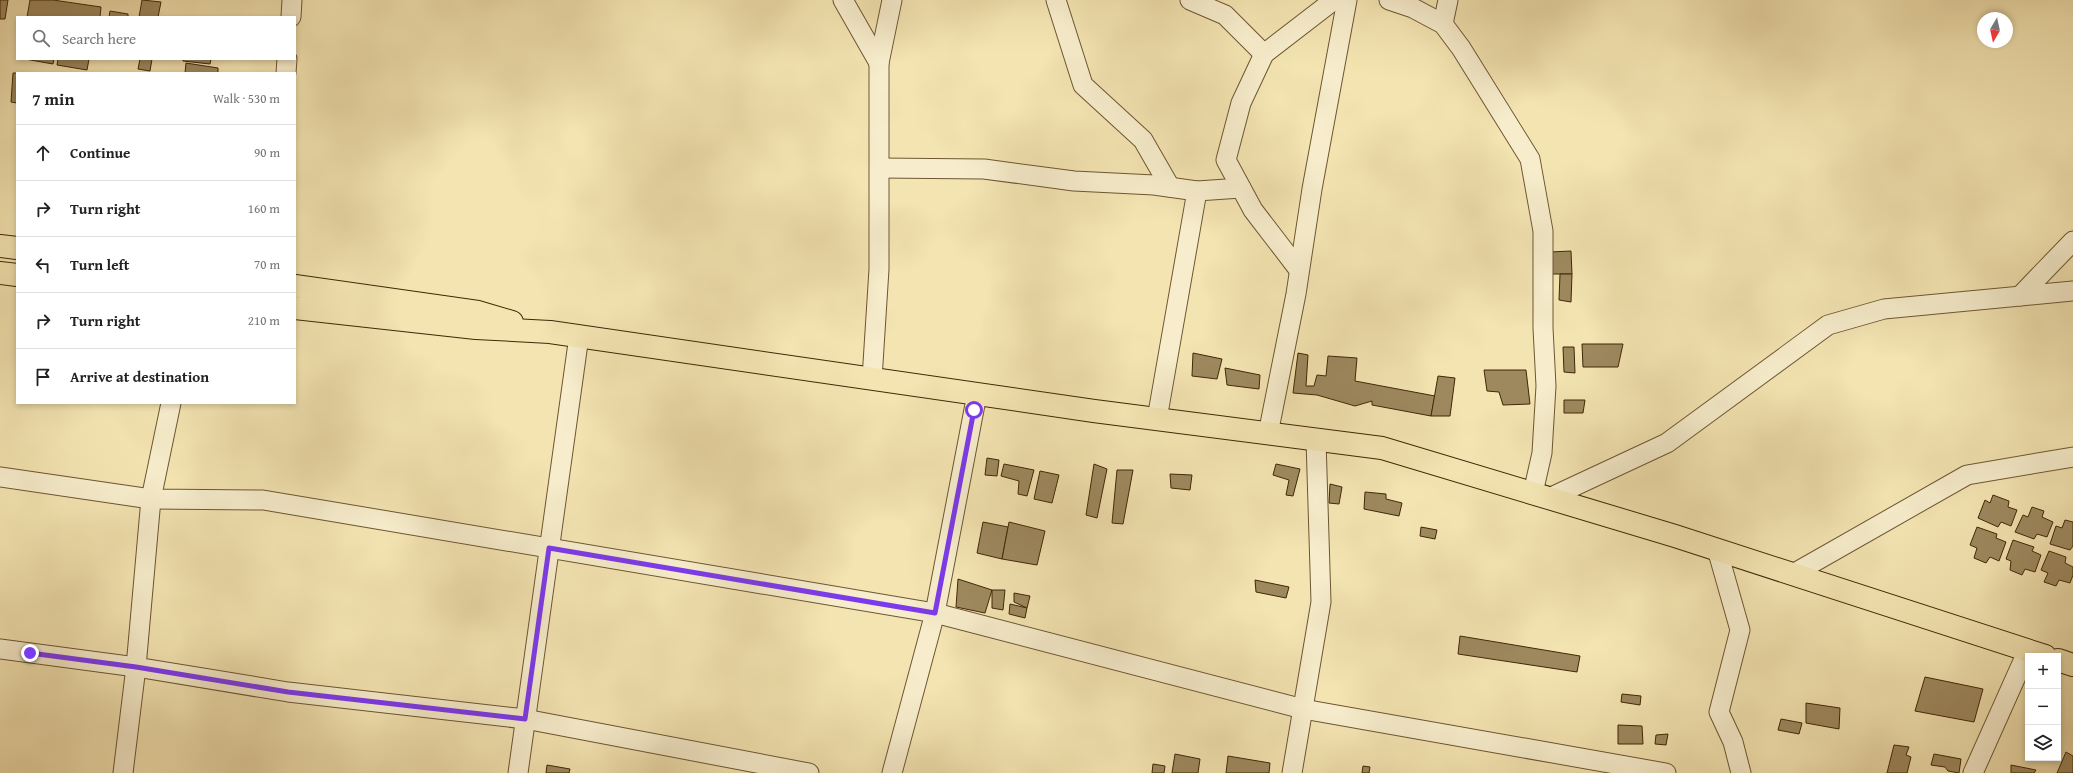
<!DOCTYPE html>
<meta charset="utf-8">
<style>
:root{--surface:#fff;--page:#f6f6f6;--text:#222;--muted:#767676;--line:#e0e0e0}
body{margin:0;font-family:"Gentium Book Plus",serif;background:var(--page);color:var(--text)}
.controls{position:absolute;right:12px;bottom:12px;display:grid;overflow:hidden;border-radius:0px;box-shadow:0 2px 6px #0003}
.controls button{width:36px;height:36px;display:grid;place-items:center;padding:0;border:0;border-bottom:1px solid var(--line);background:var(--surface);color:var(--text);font:20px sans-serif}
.compass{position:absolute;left:1977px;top:12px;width:36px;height:36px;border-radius:50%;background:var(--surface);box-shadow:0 2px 6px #0003;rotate:189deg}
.stop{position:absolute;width:12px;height:12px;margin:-9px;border:3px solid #7c3aed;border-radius:50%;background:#fff}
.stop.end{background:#7c3aed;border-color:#fff;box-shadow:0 1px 4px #0008}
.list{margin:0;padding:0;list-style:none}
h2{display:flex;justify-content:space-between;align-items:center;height:52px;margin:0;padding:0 16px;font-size:17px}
h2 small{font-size:13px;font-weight:400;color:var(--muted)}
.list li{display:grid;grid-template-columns:26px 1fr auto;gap:12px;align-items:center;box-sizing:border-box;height:56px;padding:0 16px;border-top:1px solid var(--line)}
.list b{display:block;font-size:15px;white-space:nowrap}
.list em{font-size:13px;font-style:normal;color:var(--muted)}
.icon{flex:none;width:22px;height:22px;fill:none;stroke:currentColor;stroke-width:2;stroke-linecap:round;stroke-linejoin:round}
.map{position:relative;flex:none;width:2073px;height:773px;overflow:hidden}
.search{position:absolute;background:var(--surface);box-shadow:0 2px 6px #0003;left:16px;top:16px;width:280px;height:44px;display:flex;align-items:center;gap:10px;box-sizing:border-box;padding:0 14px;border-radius:0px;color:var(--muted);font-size:15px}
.panel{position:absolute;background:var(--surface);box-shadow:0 2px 6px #0003;left:16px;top:72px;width:280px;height:332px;border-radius:0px}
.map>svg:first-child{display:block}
.building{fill:#9e895f;stroke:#412707}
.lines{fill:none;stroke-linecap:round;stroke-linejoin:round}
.minor-casing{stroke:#6e5632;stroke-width:21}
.highway-casing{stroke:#412707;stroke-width:24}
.minor{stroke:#f7edcc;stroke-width:19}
.highway{stroke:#f3e4b1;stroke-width:22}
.route{stroke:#7c3aed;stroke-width:5}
</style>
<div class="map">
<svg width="2073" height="773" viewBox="0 0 2073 773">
<rect width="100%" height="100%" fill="#f3e4b1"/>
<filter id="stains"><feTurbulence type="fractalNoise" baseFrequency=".005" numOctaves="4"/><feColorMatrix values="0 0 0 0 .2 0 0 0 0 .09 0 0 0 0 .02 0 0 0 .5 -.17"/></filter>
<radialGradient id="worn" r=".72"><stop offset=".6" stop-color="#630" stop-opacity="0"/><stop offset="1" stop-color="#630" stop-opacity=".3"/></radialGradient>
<g class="building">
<polygon points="0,0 8,0 5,19 0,19"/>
<polygon points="30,0 53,0 101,7 100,17 27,17"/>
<polygon points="142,0 161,2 158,17 139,17"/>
<polygon points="110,11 128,14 128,17 109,17"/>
<polygon points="25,59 54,59 53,64"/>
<polygon points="58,59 89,59 87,70 57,65"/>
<polygon points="140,59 152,59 150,71 138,69"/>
<polygon points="183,59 211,59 210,64 183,61"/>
<polygon points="186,63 218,68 218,73 185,73"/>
<polygon points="13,73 17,73 17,103 11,102"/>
<polygon points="1571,251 1572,274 1550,274 1550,252"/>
<polygon points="1560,274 1572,274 1571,302 1559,300"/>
<polygon points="1582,344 1623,344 1618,367 1583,367"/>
<polygon points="1563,347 1574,347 1575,373 1564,372"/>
<polygon points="1193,353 1222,359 1217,379 1192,376"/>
<polygon points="1298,353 1308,355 1306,386 1314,386 1317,375 1326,376 1328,356 1357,358 1355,381 1435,396 1431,416 1372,405 1372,401 1355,406 1317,395 1293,393"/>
<polygon points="1225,368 1260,375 1259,389 1227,385"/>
<polygon points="1484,370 1526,370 1530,404 1503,405 1499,392 1487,391"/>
<polygon points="1438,376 1455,378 1450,416 1431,416"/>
<polygon points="1564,400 1585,400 1583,413 1564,413"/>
<polygon points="987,458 999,460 997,476 985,475"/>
<polygon points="1004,464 1034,470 1027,496 1018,494 1019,481 1001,476"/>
<polygon points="1094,464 1107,469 1097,518 1086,515"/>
<polygon points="1276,464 1300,469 1293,496 1286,495 1289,480 1273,475"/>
<polygon points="1117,470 1133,470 1123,524 1112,523"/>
<polygon points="1040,471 1059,475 1052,503 1034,499"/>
<polygon points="1170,474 1192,475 1190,490 1171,488"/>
<polygon points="1330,484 1342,487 1339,504 1329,503"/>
<polygon points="1365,492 1386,494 1386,499 1402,503 1399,516 1364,509"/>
<polygon points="1993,495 2009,501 2008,507 2017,510 2011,526 2001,522 1998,527 1978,518 1985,500 1990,503"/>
<polygon points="2032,507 2044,511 2042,517 2053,522 2047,537 2037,534 2034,539 2015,532 2023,515 2028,517"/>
<polygon points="2065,520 2073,522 2073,546 2070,550 2050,544 2056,526 2062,528"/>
<polygon points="983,522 1008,527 1002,559 977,553"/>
<polygon points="1009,522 1045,531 1037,565 1002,559"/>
<polygon points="1421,527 1437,530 1435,539 1420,536"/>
<polygon points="1977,527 1997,534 1996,538 2006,542 1999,561 1990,557 1986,563 1974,558 1977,548 1970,545"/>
<polygon points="2013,540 2034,547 2032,551 2041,555 2035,572 2025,569 2022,575 2010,570 2011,561 2006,559"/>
<polygon points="2049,551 2066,557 2065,563 2073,567 2073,575 2070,583 2059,580 2056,586 2044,582 2048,573 2041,570"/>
<polygon points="958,579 992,590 985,613 956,607"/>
<polygon points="1255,580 1289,587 1286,598 1256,592"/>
<polygon points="992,590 1005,590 1003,610 992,608"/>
<polygon points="1014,593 1030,596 1027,608 1014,602"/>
<polygon points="1010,604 1027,608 1025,618 1009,614"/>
<polygon points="1460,636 1580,656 1577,672 1458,654"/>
<polygon points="1925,677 1983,689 1974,722 1915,711"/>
<polygon points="1622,694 1641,696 1640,705 1621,702"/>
<polygon points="1806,703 1840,708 1839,729 1806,723"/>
<polygon points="1781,719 1802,723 1799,734 1778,730"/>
<polygon points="1618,725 1642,726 1643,744 1618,744"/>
<polygon points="1668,734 1666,745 1655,744 1656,735"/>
<polygon points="1894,745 1909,747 1906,755 1911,757 1907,773 1887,773"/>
<polygon points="2066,752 2073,756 2073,773 2057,773"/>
<polygon points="1175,754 1200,759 1198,773 1172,773"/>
<polygon points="1934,754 1961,759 1959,773 1948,771 1945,767 1931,765"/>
<polygon points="1228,756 1270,763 1269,773 1226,773"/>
<polygon points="1153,764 1165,766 1164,773 1152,773"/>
<polygon points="547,765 570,769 569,773 546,773"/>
<polygon points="2011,765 2036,770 2034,773 2011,773"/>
<polygon points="1363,766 1370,767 1369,773 1362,773"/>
</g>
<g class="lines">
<g class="minor-casing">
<g id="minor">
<polyline points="843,0 879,63"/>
<polyline points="1056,0 1083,85 1143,140 1170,187"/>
<polyline points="1190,0 1225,15 1264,54"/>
<polyline points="1389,0 1413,8 1443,24 1461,48 1530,159 1543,231 1543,328 1546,386 1542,453 1533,493"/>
<polyline points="291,17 292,0"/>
<polyline points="1443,24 1448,0"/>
<polyline points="286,73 287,59"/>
<polyline points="880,168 984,169 1074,181 1154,185 1197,191 1241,188"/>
<polyline points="1299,270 1253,210 1226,160 1241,103 1264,54 1334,0"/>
<polyline points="2020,296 2073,241"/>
<polyline points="872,379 879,269 879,63 892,0"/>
<polyline points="1157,419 1197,191"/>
<polyline points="1268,434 1296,294 1312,189 1347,0"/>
<polyline points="0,477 151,499 263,500 935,613 977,394"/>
<polyline points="1549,498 1667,443 1828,325 1884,309 2073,291"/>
<polyline points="1717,549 1740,630 1719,712 1733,742 1741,773"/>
<polyline points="1793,574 1967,475 2073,457"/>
<polyline points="0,649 136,667 288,692 525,719 809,773"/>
<polyline points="123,773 136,667 151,499 171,403"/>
<polyline points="518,773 579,336"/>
<polyline points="892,773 935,613 1303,709 1666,773"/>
<polyline points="1292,773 1321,602 1316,440"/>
<polyline points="1973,773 2028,650"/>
</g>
</g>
<g class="highway-casing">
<g id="highway">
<polyline points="0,246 17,248"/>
<polyline points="0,273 17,275"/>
<polyline points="295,286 478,312 512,322"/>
<polyline points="295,308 476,328 550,332 1094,411 1382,448 1675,536 2045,656"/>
<polyline points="2058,660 2073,665"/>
</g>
</g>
<use href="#minor" class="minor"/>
<use href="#highway" class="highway"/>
</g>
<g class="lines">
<polyline class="route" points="30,653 136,667 288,692 525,719 549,548 935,613 974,410"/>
</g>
<rect width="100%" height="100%" filter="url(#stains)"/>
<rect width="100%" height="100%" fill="url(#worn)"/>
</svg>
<div class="controls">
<button>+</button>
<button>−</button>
<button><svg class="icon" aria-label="layers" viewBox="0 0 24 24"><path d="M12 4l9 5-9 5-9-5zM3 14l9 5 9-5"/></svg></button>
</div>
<svg class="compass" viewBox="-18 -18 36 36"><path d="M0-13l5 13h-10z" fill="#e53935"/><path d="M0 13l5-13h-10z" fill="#767676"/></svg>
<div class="stop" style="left:974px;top:410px"></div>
<div class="stop end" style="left:30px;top:653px"></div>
<div class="search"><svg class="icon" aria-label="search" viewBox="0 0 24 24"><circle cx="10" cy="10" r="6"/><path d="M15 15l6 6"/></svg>Search here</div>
<section class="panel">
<h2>7 min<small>Walk · 530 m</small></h2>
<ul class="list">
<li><svg class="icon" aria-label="ahead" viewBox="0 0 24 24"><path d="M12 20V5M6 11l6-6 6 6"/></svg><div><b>Continue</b></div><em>90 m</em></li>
<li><svg class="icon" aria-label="right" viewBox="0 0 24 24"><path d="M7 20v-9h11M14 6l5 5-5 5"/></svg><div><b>Turn right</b></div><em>160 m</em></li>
<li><svg class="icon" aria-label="left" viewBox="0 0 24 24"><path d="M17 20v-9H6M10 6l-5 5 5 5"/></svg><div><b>Turn left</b></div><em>70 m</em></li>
<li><svg class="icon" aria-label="right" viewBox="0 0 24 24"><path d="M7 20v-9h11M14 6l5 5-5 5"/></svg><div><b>Turn right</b></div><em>210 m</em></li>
<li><svg class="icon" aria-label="arrive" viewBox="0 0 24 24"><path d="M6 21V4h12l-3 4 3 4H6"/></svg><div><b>Arrive at destination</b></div></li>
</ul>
</section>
</div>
